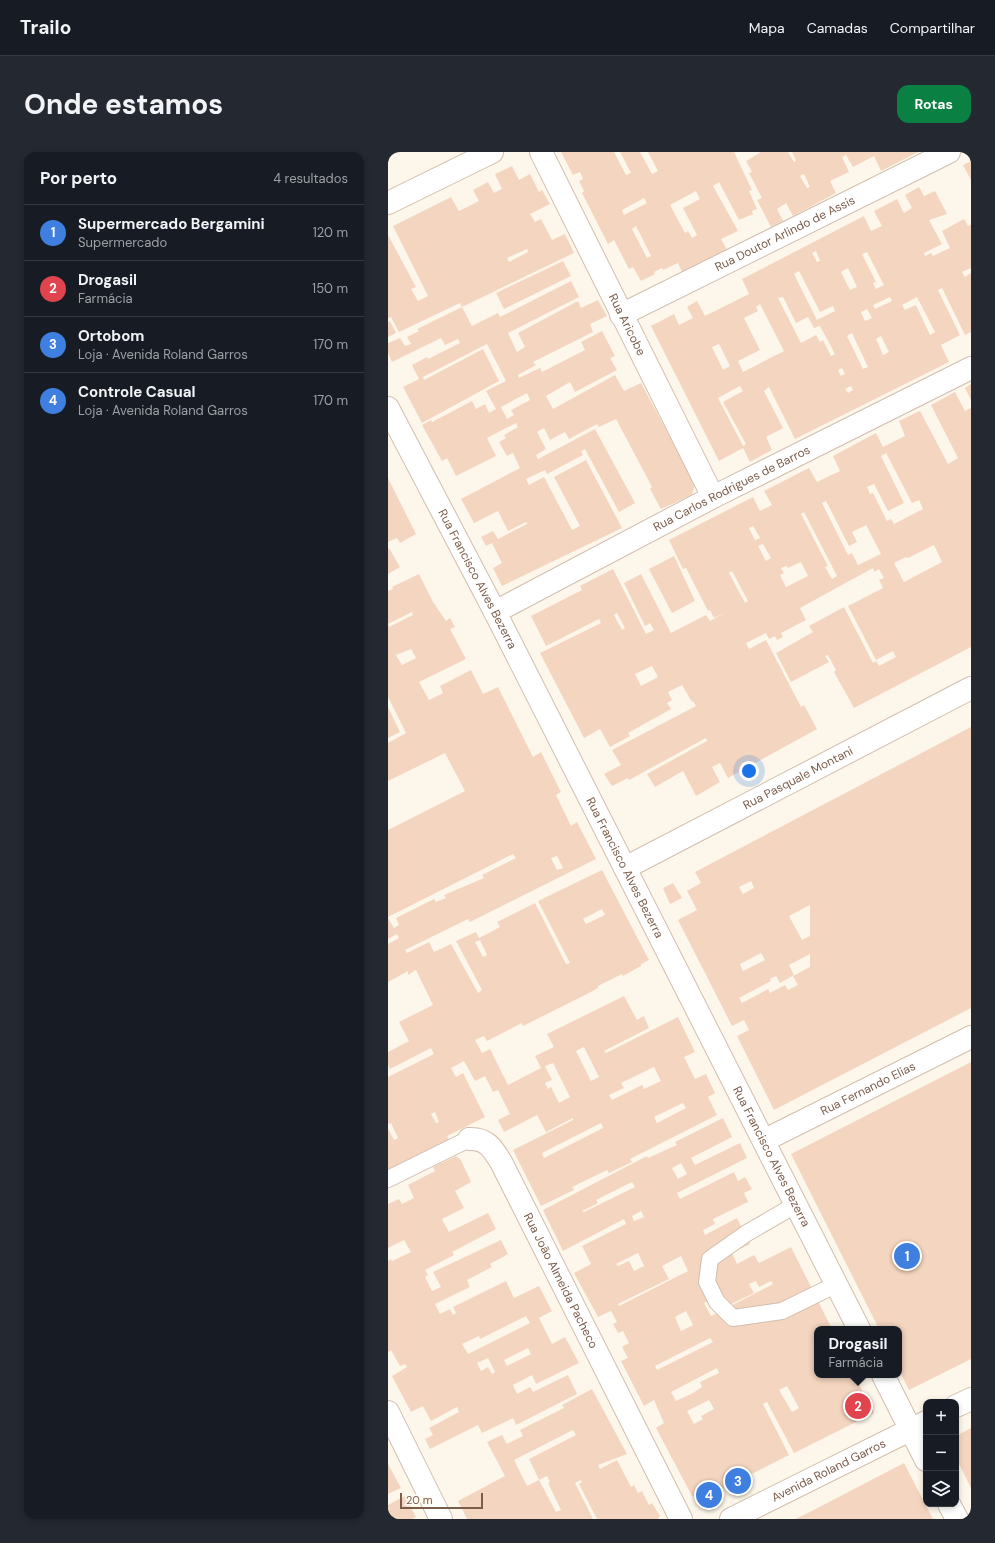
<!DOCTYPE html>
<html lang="pt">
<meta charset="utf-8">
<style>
:root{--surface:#171b24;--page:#242831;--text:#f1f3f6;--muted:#9ea1a6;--line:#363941;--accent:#0b8043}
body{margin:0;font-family:"DM Sans",sans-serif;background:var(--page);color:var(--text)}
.controls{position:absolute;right:12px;bottom:12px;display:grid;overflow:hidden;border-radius:8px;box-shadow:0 2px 6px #0003}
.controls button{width:36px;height:36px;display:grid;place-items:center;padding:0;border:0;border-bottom:1px solid var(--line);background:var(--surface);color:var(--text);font:20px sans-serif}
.scale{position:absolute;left:12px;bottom:10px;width:83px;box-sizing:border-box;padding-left:4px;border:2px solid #7a5d4b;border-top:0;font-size:11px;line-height:14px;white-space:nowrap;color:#7a5d4b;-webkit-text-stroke:3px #fffaf1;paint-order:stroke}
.you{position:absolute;left:361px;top:619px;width:14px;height:14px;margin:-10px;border:3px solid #fff;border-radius:50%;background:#1a73e8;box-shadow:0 0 0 6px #1a73e833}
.badge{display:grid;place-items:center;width:26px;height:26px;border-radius:50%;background:var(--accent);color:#fff;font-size:13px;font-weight:700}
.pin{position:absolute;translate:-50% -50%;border:2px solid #fff;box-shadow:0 1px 4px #0006}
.popup{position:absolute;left:426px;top:1174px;width:88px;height:52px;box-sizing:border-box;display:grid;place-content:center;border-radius:8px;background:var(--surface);filter:drop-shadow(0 1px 3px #0005);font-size:13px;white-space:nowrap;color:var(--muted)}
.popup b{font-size:15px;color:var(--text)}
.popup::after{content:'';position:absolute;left:50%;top:100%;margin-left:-8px;border:8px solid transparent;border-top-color:var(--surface)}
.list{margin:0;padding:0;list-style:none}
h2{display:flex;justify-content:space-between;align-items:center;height:52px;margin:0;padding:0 16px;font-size:17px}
h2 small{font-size:13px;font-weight:400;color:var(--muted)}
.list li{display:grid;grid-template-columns:26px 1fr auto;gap:12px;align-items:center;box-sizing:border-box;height:56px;padding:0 16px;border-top:1px solid var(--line)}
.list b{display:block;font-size:15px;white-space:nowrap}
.list p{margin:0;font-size:13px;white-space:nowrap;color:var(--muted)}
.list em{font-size:13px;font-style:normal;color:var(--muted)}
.icon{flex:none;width:22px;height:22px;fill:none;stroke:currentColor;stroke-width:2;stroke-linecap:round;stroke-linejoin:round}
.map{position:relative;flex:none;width:583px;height:1367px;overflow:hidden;border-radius:12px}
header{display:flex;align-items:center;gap:24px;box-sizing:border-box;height:56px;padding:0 20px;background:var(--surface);border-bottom:1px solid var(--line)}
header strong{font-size:19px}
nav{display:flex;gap:22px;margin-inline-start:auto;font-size:14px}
.intro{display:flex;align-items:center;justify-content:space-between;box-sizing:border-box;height:96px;padding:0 24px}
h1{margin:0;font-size:28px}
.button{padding:10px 18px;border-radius:12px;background:var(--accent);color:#fff;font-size:14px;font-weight:700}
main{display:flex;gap:24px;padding:0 24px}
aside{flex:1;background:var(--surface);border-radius:12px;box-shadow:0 2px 6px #0003}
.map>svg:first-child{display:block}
.building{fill:#f4d6c0;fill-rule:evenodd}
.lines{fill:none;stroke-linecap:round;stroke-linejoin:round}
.lane-casing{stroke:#d1beae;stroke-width:18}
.street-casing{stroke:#d1beae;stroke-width:24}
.secondary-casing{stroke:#d4bfab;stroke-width:24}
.lane{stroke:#fff;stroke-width:16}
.street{stroke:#fff;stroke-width:22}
.secondary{stroke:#fff;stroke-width:22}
.labels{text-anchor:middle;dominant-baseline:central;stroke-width:3;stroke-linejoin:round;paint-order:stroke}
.street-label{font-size:12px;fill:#7a5d4b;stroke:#fffaf1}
</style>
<header>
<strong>Trailo</strong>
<nav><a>Mapa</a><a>Camadas</a><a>Compartilhar</a></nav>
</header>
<div class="intro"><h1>Onde estamos</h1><a class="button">Rotas</a></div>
<main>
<aside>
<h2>Por perto<small>4 resultados</small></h2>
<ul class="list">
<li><span class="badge" style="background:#3f7fe0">1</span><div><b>Supermercado Bergamini</b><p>Supermercado</p></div><em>120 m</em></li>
<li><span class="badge" style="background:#e0444e">2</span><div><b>Drogasil</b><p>Farmácia</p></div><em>150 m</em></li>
<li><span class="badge" style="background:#3f7fe0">3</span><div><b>Ortobom</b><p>Loja · Avenida Roland Garros</p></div><em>170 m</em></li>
<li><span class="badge" style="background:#3f7fe0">4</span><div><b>Controle Casual</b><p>Loja · Avenida Roland Garros</p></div><em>170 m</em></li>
</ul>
</aside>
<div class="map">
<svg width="583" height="1367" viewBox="0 0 583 1367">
<rect width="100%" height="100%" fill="#fdf6ea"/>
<g class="building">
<polygon points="0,0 9,0 0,5"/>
<path d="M173,0H226L238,23L243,21L232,0H252L264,22L270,19L260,0H346L364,38L361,39L369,57L364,59L365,62L351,68L331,30L325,34L350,79L333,87L339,98L294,120L290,111L275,118L274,116L266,120L267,122L253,129L245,115L241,117L226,88L220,92L194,41L196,39L191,29L195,27L192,20L185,23ZM308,39L312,47L295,56L309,83L304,86L300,79L297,81L282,53ZM256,46L259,51L236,63L234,58ZM248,74L263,104L259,106L244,77Z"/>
<path d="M373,0H400L406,10L408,9L404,0H530L493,19L486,4L465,15L458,3L454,5L461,20L442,29L448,41L405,64L398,51L389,57L395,69L383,75L369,48L374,46L361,21L364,20L358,9ZM416,22L422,35L419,36L412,24Z"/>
<polygon points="583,9 583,28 575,13"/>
<path d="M124,14L131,28L142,22L151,40L154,38L162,52L142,62L147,70L153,67L164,88L177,82L186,101L74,155L72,151L11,180L3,165L0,166V83L28,135L23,137L30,149L40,144L5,74L63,45L71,59L91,49L85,38L100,30L106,41L114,37L107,22ZM139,97L140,100L121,110L119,106Z"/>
<path d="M531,35L536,44L547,39L559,62L541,68L554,92L536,101L537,104L543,101L545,104L562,96L554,79L576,67L580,74L583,73V116L574,120L577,125L583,121V180L577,183L554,136L550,138L572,183L553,193L561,210L407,287L381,235L376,239L395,276L378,285L384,298L362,310L355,296L331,309L263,174L286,162L291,173L305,166L299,155L309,149L317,164L361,142L354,127L476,64L483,79L494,74L486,59L509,47L516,61L524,56L517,43ZM428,99L432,109L429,110L424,101ZM479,100L496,133L488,137L485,131L488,130L474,102ZM460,116L469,135L462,138L453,120ZM411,119L432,160L445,154L447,159L429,168L406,122ZM395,145L408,171L420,165L426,176L432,174L447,202L443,204L435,188L432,190L428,183L413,191L390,146ZM502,145L504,149L487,157L485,153ZM529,145L547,180L542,183L528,153L517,158L514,153ZM372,152L396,199L355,220L350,209L372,198L356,166L370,159L368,155ZM479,157L484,166L477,169L473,160ZM464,181L480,215L475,217L459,184ZM493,184L501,200L495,203L488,187ZM331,192L342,214L335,218L324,195ZM454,216L457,222L453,224L450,218ZM352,234L355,239L335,250L358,292L355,294L330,246ZM463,234L465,238L460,241L457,237Z"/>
<polygon points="175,109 183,124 116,157 108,141"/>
<path d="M183,129L191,145L120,181L129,200L137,195L130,181L190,149L193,156L210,148L219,164L202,172L205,180L145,210L148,213L130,223L131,226L152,216L154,220L197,198L193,190L214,179L227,204L222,206L229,218L187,240L182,230L158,244L165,257L227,223L236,239L253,231L306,330V336L304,343L273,357L262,337L264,335L228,267L211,275L209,272L181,287L177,280L162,288L156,276L149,280L158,297L148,303L150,307L207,277L247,351L231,360L197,297L193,299L195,303L159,322L157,318L138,327L141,333L156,325L184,378L192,374L166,325L198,308L234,376L114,434L105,416L114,411L104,391L98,394L93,385L105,379L110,387L139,372L138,370L120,379L110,359L86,371L73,347L132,316L125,301L119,304L111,290L118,286L116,283L130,275L128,271L99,286L108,304L68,324L59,306L54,309L34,273L43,268L44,270L84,249L88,257L97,252L101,261L108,257L98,239L118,229L99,192L35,225L36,228L95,197L111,229L34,271L15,235L31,227L24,213L39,205L40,207L72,191L70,187L57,193L53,186L4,210L0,201V191L12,186L17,194L23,192L19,185L31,179L29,177L74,155L84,174L110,161L112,165ZM139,241L142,248L123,258L126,263L119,267L113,255Z"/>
<polygon points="2,169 8,181 0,185 0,170"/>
<polygon points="583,232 583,248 577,236"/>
<path d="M567,240L577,259L583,256V495L466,556L446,520L448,518L440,503L437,504L441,510L403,530L388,501L425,480L421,474L456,455L485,511L488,509L491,514L508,505L505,499L488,508L460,454L495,436L491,428L496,426L491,417L486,420L485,416L412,456L418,468L393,481L395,485L389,488L387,484L381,487L378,481L358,491L361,497L378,488L413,555L416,553L429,577L340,626L332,611L324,615L332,630L308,644L295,619L267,635L259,622L319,589L318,586L241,628L240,626L224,634L216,622L233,613L224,598L308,554L305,549L304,550L294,533L280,540L284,548L279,551L283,557L240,581L242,584L222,595L212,577L196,586L152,501L213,471L211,467L158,494L143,464L194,438L192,434L225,417L258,482L266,478L262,471L257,474L236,431L253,422L283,481L318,463L322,469L340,459L326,466L322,458L320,459L298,416L295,417L281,388L365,345L372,359L384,353L376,339L421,316L429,330L452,319L445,304L488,281L495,295L517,284L511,269L532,259L560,312L570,306L543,253ZM498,301L524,351L531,348L535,357L506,372L503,367L499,369L485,341L482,342L479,335L486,332L500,359L516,351L493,304ZM438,349L461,394L469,390L464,380L478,373L493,402L470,413L464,401L460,403L434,351ZM416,360L449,424L444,427L437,415L440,414L413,362ZM365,374L372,386L367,388L361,376ZM375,392L383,406L378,409L370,394ZM546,393L554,410L516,430L506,411L518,405L520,406ZM413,410L420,424L398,435L392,423L396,421L393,416L398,414L400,416ZM344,419L360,449L357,451L341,421ZM229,461L237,476L234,478L226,463ZM264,514L270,525L253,534L247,522Z"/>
<polygon points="0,326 28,382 12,391 9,386 0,390"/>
<polygon points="1,396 12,415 0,422 0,397"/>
<polygon points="286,404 307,449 284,461 261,417"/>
<path d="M31,422L45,450L58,469L62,466L67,475L62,477L78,507L31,530L41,548L55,541L52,534L83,518L95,542L110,535L145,605L153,600L173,640L168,643L183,674L189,670L208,707L82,770L80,767L17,798L19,801L41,790L46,800L63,792L90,841L94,838L68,789L88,780L91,786L112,775L109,770L147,751L178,812L182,811L150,749L214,718L261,808L253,812V814L235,824L234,822L210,834V836L199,842L135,874L134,871L99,889L96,884L87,888L94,901L102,897L120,933L153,916L147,904L166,895L159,882L236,844L249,868L256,864L261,876L216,899L218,901L290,865L307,900L296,905L307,927L318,922L327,941L320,945L329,963L242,1007L244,1010L221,1021L219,1018L184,1035L186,1038L153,1054L125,998L185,968V966L158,980L149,963L116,980L110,968L122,962L110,938L105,940L97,924L87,929L76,909L63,916L68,925L75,921L97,965L59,984L62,990L0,1021V977L6,988L10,986L3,971L1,972L0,971V925L46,902L43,896L2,917L0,913V900L21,889L11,870L45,853L28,818L20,823V819L0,830V792L11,786L9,782L0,787V766L6,776L11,773L8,766L46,747L48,750L58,746L56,743L96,726L94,723L128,706L125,702L0,765V678L77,639L57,601L0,629V591L18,581L0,545V472L1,475L25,463L24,460L0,472V439L5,437L4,435ZM23,497L28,506L14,513L8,503ZM169,704L175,716L169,718L163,706ZM214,757L217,763L198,772L195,767ZM92,788L99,803L95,805L87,790ZM196,895L211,925L203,929L188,899ZM165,911L182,945L171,951L163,935L160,937L157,931L164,928L157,914ZM266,915L273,929L256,937L254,933L224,948L221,943L236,936L233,931ZM295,951L298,956L269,971L266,965ZM47,960L51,970L48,971L43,962ZM213,971L215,976L156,1006L154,1001Z"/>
<polygon points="0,555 12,580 0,586"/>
<path d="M583,575V856L386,958L349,884L361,878L356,868L344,874L290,768L309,758L299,739L313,731L307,720ZM363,729L366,736L355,742L351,735ZM422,753V784L414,788L401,764ZM373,801L377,808L355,819L352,812ZM422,802V815L405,824L410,833L400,838L397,833L382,841L380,837L354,851L351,846L383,829L382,827L388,824L392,831L406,823L401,813Z"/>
<polygon points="285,731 294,746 282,752 275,736"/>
<polygon points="583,910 583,1207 521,1238 511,1218 511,1177 491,1177 403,1002"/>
<path d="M335,966L344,985L303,1006L307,1013L352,991L359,1006L289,1041L292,1047L346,1020L350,1029L357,1025L364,1037L356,1041L360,1050L325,1067L327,1072L315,1078L317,1083L349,1066L362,1092L344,1101L349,1112L366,1103L371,1111L403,1095L444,1177H429V1223H466L486,1261L406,1301L379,1250L375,1252L401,1303L314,1347L304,1344L268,1276L276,1271L266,1248L256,1254L233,1209L240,1206L234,1195L241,1191L235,1179L230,1181L225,1172L229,1170L223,1159L210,1165L186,1121L203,1112L194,1094L238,1072L236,1067L175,1099L155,1058L259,1004L260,1006L289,993L287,990ZM293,1011L299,1022L290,1027L284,1016ZM244,1030L247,1035L196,1060L194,1059L210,1051L208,1048ZM253,1059L256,1065L246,1069L244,1064ZM250,1101L256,1114L246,1119L241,1109L230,1114L228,1112ZM293,1104L300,1119L231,1154L230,1152L281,1127L274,1114ZM368,1129L371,1135L383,1129L385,1132L323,1164L316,1151L329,1144L335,1156L366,1141L361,1132ZM298,1159L305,1173L293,1179L287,1165ZM322,1186L325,1190L269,1218L267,1214ZM329,1216L331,1221L312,1230L314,1235L305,1241L288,1249L283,1240ZM399,1234L411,1256L404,1260L391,1238ZM321,1248L326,1257L313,1264L315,1267L306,1272L299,1259Z"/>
<path d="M68,1004L73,1008L83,1030L67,1039L76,1056L54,1067L61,1080L100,1061L108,1077L64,1100L66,1103L37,1118L40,1123L37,1125L44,1139L53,1135L45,1120L113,1088L120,1102L102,1112L104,1115L79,1128L82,1135L47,1152L52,1162L62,1157L65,1163L68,1161L65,1155L118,1129L126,1146L151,1134L164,1159L151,1166L164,1192L177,1185L191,1211L148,1232L144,1223L125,1233L129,1242L142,1235L145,1240L180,1223L189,1242L128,1273L125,1266L94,1281L90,1273L42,1297L37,1287L45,1283L41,1276L71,1260L69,1255L43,1269L35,1254L23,1260L4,1224L19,1215L17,1212L12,1214L3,1198L0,1200V1109L3,1107L4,1109L23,1100L16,1088L0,1096V1052L11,1047L14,1052L26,1046L20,1033L47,1019L45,1015ZM138,1164L142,1171L80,1202L74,1192L91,1184L92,1187ZM140,1196L143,1202L119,1214L116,1208ZM100,1206L107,1220L104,1222L100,1215L93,1219L89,1211Z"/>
<path d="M204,1237L239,1302L210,1313L212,1317L229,1308L243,1335L246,1333L250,1341L254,1339L261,1353L264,1351L272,1364L270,1367H209L191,1332L194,1330L193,1328L187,1331L205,1367H79L70,1349L117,1324L99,1290L114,1283L119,1292L135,1284L132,1278L176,1256L174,1253ZM185,1278L188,1283L141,1307L151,1328L159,1324L162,1330L160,1331L173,1358L168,1360L151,1328L139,1334L126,1308Z"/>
<polygon points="583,1276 583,1336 568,1306 568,1284"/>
<polygon points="516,1311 545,1367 407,1367 418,1362"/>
<polygon points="0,1312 13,1336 0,1342"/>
<polygon points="17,1344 28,1365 24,1367 0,1367 0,1353"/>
</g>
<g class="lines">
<g class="lane-casing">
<g id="lane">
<polyline points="0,1027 81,987"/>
<polyline points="409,1052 359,1081 322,1107 319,1130 329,1150 345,1166 394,1159 449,1132"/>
</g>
</g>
<g class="street-casing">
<g id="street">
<path id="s1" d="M153,0L325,345"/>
<path id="s2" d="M233,163L561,0"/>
<path id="s3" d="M0,256L107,460L471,1177"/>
<path id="s4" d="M107,460L325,345L583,216"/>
<path id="s5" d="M237,716L583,536"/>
<path id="s6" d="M81,987C99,986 105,997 113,1010L293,1367"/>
<path id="s7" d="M377,988L583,885"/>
<polyline points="495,1223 538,1308"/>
<polyline points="0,1260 53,1367"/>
<polyline points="561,1352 569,1367"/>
</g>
</g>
<g class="secondary-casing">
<g id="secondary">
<polyline points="0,51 104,0"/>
<polyline points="568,1254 583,1247"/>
<path id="s8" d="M343,1367L538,1270"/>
</g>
</g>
<use href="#lane" class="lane"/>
<use href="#street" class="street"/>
<use href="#secondary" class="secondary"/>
</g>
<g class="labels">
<g class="street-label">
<text stroke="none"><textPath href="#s2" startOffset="183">Rua Doutor Arlindo de Assis</textPath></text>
<text stroke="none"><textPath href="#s1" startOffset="193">Rua Aricobe</textPath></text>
<text stroke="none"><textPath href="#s4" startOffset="267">Rua Carlos Rodrigues de Barros</textPath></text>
<text stroke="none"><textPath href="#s3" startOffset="193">Rua Francisco Alves Bezerra</textPath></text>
<text stroke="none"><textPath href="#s5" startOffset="195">Rua Pasquale Montani</textPath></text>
<text stroke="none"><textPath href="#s3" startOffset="517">Rua Francisco Alves Bezerra</textPath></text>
<text stroke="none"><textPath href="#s7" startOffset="115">Rua Fernando Elias</textPath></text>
<text stroke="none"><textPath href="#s3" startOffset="841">Rua Francisco Alves Bezerra</textPath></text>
<text stroke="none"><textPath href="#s6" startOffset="175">Rua João Almeida Pacheco</textPath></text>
<text stroke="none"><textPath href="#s8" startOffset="109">Avenida Roland Garros</textPath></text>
</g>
</g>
</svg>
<div class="controls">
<button>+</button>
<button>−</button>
<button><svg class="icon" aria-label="layers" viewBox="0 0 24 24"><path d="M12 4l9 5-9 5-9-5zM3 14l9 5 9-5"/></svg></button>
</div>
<div class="scale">20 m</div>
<div class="you"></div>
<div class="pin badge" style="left:519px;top:1104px;background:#3f7fe0">1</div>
<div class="pin badge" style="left:470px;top:1254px;background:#e0444e">2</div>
<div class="popup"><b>Drogasil</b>Farmácia</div>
<div class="pin badge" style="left:350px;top:1329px;background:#3f7fe0">3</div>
<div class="pin badge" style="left:321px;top:1343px;background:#3f7fe0">4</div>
</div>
</main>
